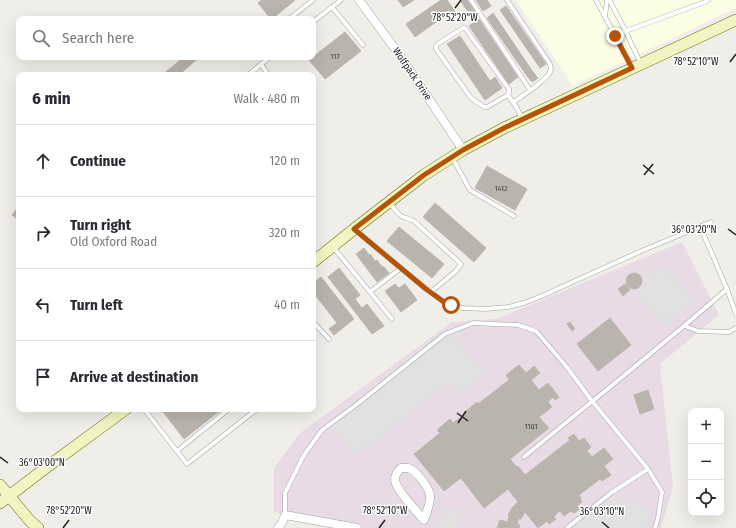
<!DOCTYPE html>
<meta charset="utf-8">
<style>
:root{--surface:#fff;--page:#f7f7f7;--text:#2b2b33;--muted:#7c7c81;--line:#e1e1e2}
body{margin:0;font-family:"Fira Sans Condensed",sans-serif;background:var(--page);color:var(--text)}
.controls{position:absolute;right:12px;bottom:12px;display:grid;overflow:hidden;border-radius:8px;box-shadow:0 4px 16px #0002}
.controls button{width:36px;height:36px;display:grid;place-items:center;padding:0;border:0;border-bottom:1px solid var(--line);background:var(--surface);color:var(--text);font:20px sans-serif}
.stop{position:absolute;width:12px;height:12px;margin:-9px;border:3px solid #b45309;border-radius:50%;background:#fff}
.stop.end{background:#b45309;border-color:#fff;box-shadow:0 1px 4px #0008}
.list{margin:0;padding:0;list-style:none}
h2{display:flex;justify-content:space-between;align-items:center;height:52px;margin:0;padding:0 16px;font-size:17px}
h2 small{font-size:13px;font-weight:400;color:var(--muted)}
.list li{display:grid;grid-template-columns:26px 1fr auto;gap:12px;align-items:center;box-sizing:border-box;height:72px;padding:0 16px;border-top:1px solid var(--line)}
.list b{display:block;font-size:15px;white-space:nowrap}
.list p{margin:0;font-size:13px;white-space:nowrap;color:var(--muted)}
.list em{font-size:13px;font-style:normal;color:var(--muted)}
.icon{flex:none;width:22px;height:22px;fill:none;stroke:currentColor;stroke-width:2;stroke-linecap:round;stroke-linejoin:round}
.map{position:relative;flex:none;width:736px;height:528px;overflow:hidden}
.search{position:absolute;background:var(--surface);box-shadow:0 4px 16px #0002;left:16px;top:16px;width:300px;height:44px;display:flex;align-items:center;gap:10px;box-sizing:border-box;padding:0 14px;border-radius:8px;color:var(--muted);font-size:15px}
.panel{position:absolute;background:var(--surface);box-shadow:0 4px 16px #0002;left:16px;top:72px;width:300px;height:340px;border-radius:8px}
.map>svg:first-child{display:block}
.industrial{fill:#e9dbe5}
.education{fill:#fcfde5}
.parking{fill:#e1e1e1}
.building{fill:#bab4ae;stroke:#c1b6ac}
.lines{fill:none;stroke-linecap:round;stroke-linejoin:round}
.lane-casing{stroke:#a2a2a2;stroke-width:5}
.street-casing{stroke:#a2a2a2;stroke-width:9}
.secondary-casing{stroke:#62710e;stroke-width:12}
.lane{stroke:#fff;stroke-width:4}
.street{stroke:#fff;stroke-width:8}
.secondary{stroke:#f0f5c2;stroke-width:11}
.route{stroke:#b45309;stroke-width:5}
.ticks{fill:none;stroke:#212121;stroke-width:1.5}
.labels{text-anchor:middle;dominant-baseline:central;stroke-width:3;stroke-linejoin:round;paint-order:stroke}
.number-label{font-size:8px;fill:#474644}
.street-label{font-size:10px;fill:#212121;stroke:#fff}
.ticks-label{font-size:10px;text-anchor:middle;fill:#212121;stroke:#fff;stroke-width:3;stroke-linejoin:round;paint-order:stroke}
</style>
<div class="map">
<svg width="736" height="528" viewBox="0 0 736 528">
<rect width="100%" height="100%" fill="#f0eee8"/>
<polygon class="industrial" points="682,242 719,315 660,364 673,487 661,528 336,528 274,512 274,468 300,433 452,322 496,319"/>
<polygon class="education" points="516,0 736,0 736,8 573,86"/>
<g class="parking">
<polygon points="659,265 663,269 667,266 694,301 671,319 673,323 665,329 635,292 647,282 644,278"/>
<polygon points="444,330 451,338 454,335 485,374 457,396 447,384 356,457 328,423"/>
<polygon points="613,496 652,508 646,528 572,528"/>
<polygon points="442,507 461,511 457,528 438,528"/>
</g>
<g class="building">
<polygon points="262,0 295,0 272,19 271,19 258,3"/>
<polygon points="398,0 414,0 403,7"/>
<polygon points="441,0 447,0 456,13 453,16 450,12 415,37 406,24"/>
<polygon points="460,0 467,0 478,15 472,18"/>
<polygon points="476,0 487,0 491,6 483,11"/>
<polygon points="506,6 546,64 540,68 500,10"/>
<polygon points="493,13 533,72 527,76 487,18"/>
<polygon points="479,19 518,77 509,84 469,26"/>
<polygon points="345,32 361,51 325,79 309,60"/>
<polygon points="460,36 490,81 495,77 502,88 485,100 447,44"/>
<polygon points="184,57 194,57 196,60 179,75 172,67"/>
<polygon points="172,67 179,75 162,75"/>
<polygon points="533,72 538,78 532,82 527,76"/>
<polygon points="487,166 527,189 515,210 475,188"/>
<polygon points="435,203 486,248 474,262 423,217"/>
<polygon points="19,206 19,220 12,215"/>
<polygon points="399,227 444,264 432,278 387,241"/>
<polygon points="364,248 369,255 370,254 375,261 377,260 382,267 383,266 389,273 377,282 356,254"/>
<polygon points="339,268 360,295 355,299 362,308 367,304 384,326 372,334 328,277"/>
<circle cx="634" cy="281" r="8"/>
<polygon points="321,277 354,319 334,335 329,329 337,323 313,292 313,283"/>
<polygon points="395,284 399,288 405,284 417,300 401,312 385,291"/>
<polygon points="625,284 630,290 623,296 618,289"/>
<polygon points="610,318 631,345 598,371 577,344"/>
<polygon points="570,322 575,329 572,331 567,324"/>
<polygon points="519,365 526,373 534,366 540,373 531,380 539,390 548,383 559,397 555,400 553,397 548,402 552,407 539,417 549,428 510,459 517,467 518,466 525,475 570,440 568,438 574,434 579,441 584,438 591,447 587,451 592,457 604,448 613,459 604,466 611,475 602,481 600,479 579,495 581,498 580,499 582,502 577,506 580,509 574,513 571,511 564,516 560,511 556,514 556,515 554,517 556,519 549,524 547,521 538,528 525,512 524,513 524,514 521,519 508,515 512,508 518,502 508,489 484,508 461,478 444,491 414,454 440,433 437,430 450,419 453,423 466,413 465,412 477,402 478,404 509,380 506,375"/>
<polygon points="648,390 654,409 640,414 634,395"/>
<polygon points="161,409 222,409 184,439"/>
<polygon points="509,515 519,518 517,524 508,522"/>
<polygon points="500,520 520,525 519,528 497,528"/>
</g>
<g class="lines">
<g class="lane-casing">
<g id="lane">
<polyline points="471,0 530,90"/>
<path d="M507,0L550,64C550,65 551,69 551,70C549,79 522,96 514,102"/>
<polyline points="596,0 632,67"/>
<polyline points="608,0 610,1 626,32 641,64"/>
<polyline points="332,7 363,45"/>
<polyline points="605,17 607,0"/>
<polyline points="289,19 313,0"/>
<polyline points="313,22 341,0"/>
<polyline points="615,35 705,2 708,0"/>
<polyline points="261,64 267,73 267,75"/>
<polyline points="248,75 270,57"/>
<polyline points="508,95 509,92 509,89 465,28 463,28 439,43 436,46 436,49 471,98 484,107 487,107 508,95 517,108 522,119"/>
<polyline points="452,157 470,190 514,216"/>
<path d="M389,202C393,207 396,212 401,216C405,218 410,219 414,221L461,264L456,271L432,291L429,290"/>
<polyline points="700,226 727,289 736,314"/>
<polyline points="354,229 426,289 444,302 451,305 463,308 485,309 508,307 524,303 544,295 639,252 711,222"/>
<polyline points="333,247 370,292 401,268"/>
<polyline points="370,292 392,319"/>
<polyline points="313,322 329,339"/>
<polyline points="685,326 698,331 729,332 736,328"/>
<polyline points="144,409 187,464 257,409"/>
<polyline points="177,451 229,409"/>
<path d="M524,457C592,401 661,347 727,289"/>
<polyline points="285,515 285,493 304,455 322,430 356,405 445,334 473,323 518,325 536,331 566,366 592,401 648,469 662,492 658,518 655,528"/>
<polyline points="567,528 611,493 648,469"/>
</g>
</g>
<g class="street-casing">
<g id="street">
<polyline points="359,0 399,54 463,150"/>
<path d="M401,468C402,468 407,468 408,468C416,470 431,489 430,498C430,504 426,514 424,520C417,511 395,490 395,479C395,474 398,471 401,468Z"/>
<polyline points="278,528 282,523 285,515 357,528"/>
</g>
</g>
<g class="secondary-casing">
<g id="secondary">
<polyline points="313,262 358,226 424,175 463,150 504,128 736,20"/>
<polyline points="0,485 30,521 38,528"/>
<polyline points="0,503 47,467 126,409"/>
</g>
</g>
<use href="#lane" class="lane"/>
<use href="#street" class="street"/>
<use href="#secondary" class="secondary"/>
</g>
<g class="lines">
<polyline class="route" points="451,305 444,302 426,289 354,229 424,175 463,150 504,128 632,68 615,36"/>
</g>
<path class="ticks" d="M455,8L461,0M730,62L736,54M643,165L654,174M644,175L653,164M728,229L736,235M457,413L468,421M458,423L466,411M0,457L8,463M602,522L609,528M63,528L69,520M379,528L385,520"/>
<g class="labels">
<g class="number-label">
<text x="335" y="56">117</text>
<text x="501" y="188">1412</text>
<text x="531" y="426">1101</text>
</g>
<g class="street-label">
<text transform="translate(412 74) rotate(56)">Wolfpack Drive</text>
</g>
</g>
<g class="ticks-label">
<text x="455" y="21">78°52'20"W</text>
<text x="696" y="65">78°52'10"W</text>
<text x="694" y="233">36°03'20"N</text>
<text x="42" y="466">36°03'00"N</text>
<text x="69" y="514">78°52'20"W</text>
<text x="385" y="514">78°52'10"W</text>
<text x="602" y="515">36°03'10"N</text>
</g>
</svg>
<div class="controls">
<button>+</button>
<button>−</button>
<button><svg class="icon" aria-label="locate" viewBox="0 0 24 24"><circle cx="12" cy="12" r="6"/><path d="M12 2v4M12 18v4M2 12h4M18 12h4"/></svg></button>
</div>
<div class="stop" style="left:451px;top:305px"></div>
<div class="stop end" style="left:615px;top:36px"></div>
<div class="search"><svg class="icon" aria-label="search" viewBox="0 0 24 24"><circle cx="10" cy="10" r="6"/><path d="M15 15l6 6"/></svg>Search here</div>
<section class="panel">
<h2>6 min<small>Walk · 480 m</small></h2>
<ul class="list">
<li><svg class="icon" aria-label="ahead" viewBox="0 0 24 24"><path d="M12 20V5M6 11l6-6 6 6"/></svg><div><b>Continue</b></div><em>120 m</em></li>
<li><svg class="icon" aria-label="right" viewBox="0 0 24 24"><path d="M7 20v-9h11M14 6l5 5-5 5"/></svg><div><b>Turn right</b><p>Old Oxford Road</p></div><em>320 m</em></li>
<li><svg class="icon" aria-label="left" viewBox="0 0 24 24"><path d="M17 20v-9H6M10 6l-5 5 5 5"/></svg><div><b>Turn left</b></div><em>40 m</em></li>
<li><svg class="icon" aria-label="arrive" viewBox="0 0 24 24"><path d="M6 21V4h12l-3 4 3 4H6"/></svg><div><b>Arrive at destination</b></div></li>
</ul>
</section>
</div>
